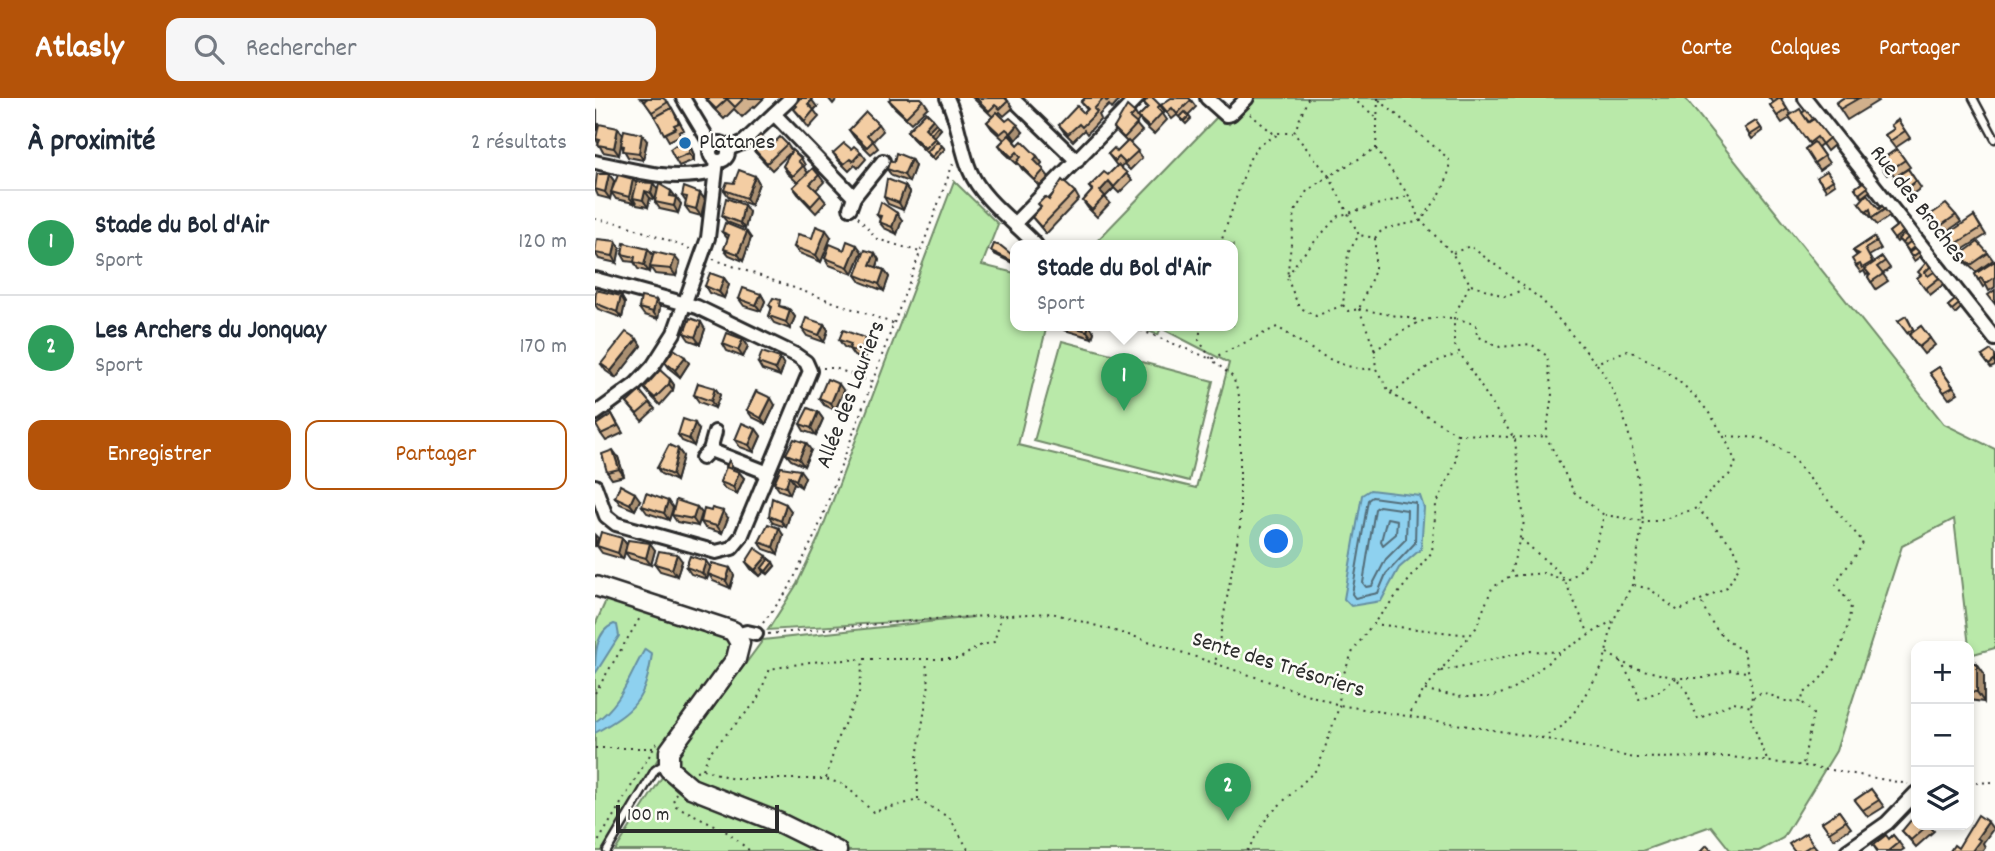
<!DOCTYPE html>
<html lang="fr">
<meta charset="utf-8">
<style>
:root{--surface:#fff;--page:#f6f6f7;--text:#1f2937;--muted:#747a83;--line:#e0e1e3;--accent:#b45309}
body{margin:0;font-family:Dekko,sans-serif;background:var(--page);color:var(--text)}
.controls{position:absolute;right:21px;bottom:21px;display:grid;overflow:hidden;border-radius:14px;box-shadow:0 4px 10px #0003}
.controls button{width:63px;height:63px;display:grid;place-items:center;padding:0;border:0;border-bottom:2px solid var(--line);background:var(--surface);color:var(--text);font:35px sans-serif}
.scale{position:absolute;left:21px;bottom:18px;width:163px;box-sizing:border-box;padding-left:7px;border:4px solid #2b2b2b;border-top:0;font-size:19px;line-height:24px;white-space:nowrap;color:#2b2b2b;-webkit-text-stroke:5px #fdfcf7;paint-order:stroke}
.you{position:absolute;left:682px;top:444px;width:24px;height:24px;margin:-18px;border:5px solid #fff;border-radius:50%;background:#1a73e8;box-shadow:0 0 0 10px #1a73e833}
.badge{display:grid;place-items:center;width:46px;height:46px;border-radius:50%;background:var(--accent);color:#fff;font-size:23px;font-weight:700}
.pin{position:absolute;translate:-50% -58px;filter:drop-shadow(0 2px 4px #0008)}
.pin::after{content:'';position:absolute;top:37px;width:24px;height:21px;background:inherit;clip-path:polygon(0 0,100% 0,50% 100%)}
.popup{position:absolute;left:415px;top:142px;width:228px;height:91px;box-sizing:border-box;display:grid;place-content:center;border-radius:14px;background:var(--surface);filter:drop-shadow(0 2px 5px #0005);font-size:23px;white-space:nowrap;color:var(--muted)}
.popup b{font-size:26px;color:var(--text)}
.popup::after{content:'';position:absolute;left:50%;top:100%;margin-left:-14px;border:14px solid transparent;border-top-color:var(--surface)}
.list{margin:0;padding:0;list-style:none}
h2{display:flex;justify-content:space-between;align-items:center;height:91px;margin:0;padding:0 28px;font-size:30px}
h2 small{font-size:23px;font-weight:400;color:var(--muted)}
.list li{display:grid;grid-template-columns:46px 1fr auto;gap:21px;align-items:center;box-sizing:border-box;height:105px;padding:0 28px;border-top:2px solid var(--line)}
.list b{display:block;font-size:26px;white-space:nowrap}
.list p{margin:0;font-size:23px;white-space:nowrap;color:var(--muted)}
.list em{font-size:23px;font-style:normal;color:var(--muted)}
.actions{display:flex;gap:14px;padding:21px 28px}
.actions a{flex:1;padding:16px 0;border:2px solid var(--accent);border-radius:14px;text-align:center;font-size:24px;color:var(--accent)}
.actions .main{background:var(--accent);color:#fff}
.icon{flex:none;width:38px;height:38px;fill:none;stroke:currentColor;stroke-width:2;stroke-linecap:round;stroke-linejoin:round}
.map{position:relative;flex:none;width:1400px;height:753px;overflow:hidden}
header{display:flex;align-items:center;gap:42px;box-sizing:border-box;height:98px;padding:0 35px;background:var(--accent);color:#fff}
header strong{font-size:33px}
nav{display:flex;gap:38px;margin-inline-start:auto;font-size:24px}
.search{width:490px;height:63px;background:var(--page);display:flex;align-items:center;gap:18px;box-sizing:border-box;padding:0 24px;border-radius:14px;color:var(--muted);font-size:26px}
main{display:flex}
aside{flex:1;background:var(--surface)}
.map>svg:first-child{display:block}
.green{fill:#b9e9a9;stroke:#728a6a;stroke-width:2}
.water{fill:#8ed1ef;stroke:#668fa1;stroke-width:2}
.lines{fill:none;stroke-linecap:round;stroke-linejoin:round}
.shore{stroke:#536d79;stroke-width:2}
.lane-casing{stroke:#2b2b2b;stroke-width:11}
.street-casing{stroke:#2b2b2b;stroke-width:18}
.secondary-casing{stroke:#2b2b2b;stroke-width:23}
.path{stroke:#2b2b2b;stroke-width:2;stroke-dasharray:2 5;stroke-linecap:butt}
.lane{stroke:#fdfcf7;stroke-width:6}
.street{stroke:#fdfcf7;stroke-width:12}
.secondary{stroke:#fdfcf7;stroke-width:18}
.wall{fill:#d1b08c;stroke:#2b2b2b;stroke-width:2}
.shaded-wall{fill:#aa9072;stroke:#2b2b2b;stroke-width:2}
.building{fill:#f3cda3;stroke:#2b2b2b;stroke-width:2}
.poi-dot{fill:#1f6fb2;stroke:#fdfcf7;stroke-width:2.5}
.labels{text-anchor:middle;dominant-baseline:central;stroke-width:5;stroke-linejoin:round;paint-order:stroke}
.poi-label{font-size:23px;fill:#2b2b2b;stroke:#fdfcf7;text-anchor:start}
.street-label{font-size:23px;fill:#2b2b2b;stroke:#fdfcf7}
</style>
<header>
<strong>Atlasly</strong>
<div class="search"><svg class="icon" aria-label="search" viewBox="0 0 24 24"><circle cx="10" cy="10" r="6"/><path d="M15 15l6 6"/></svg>Rechercher</div>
<nav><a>Carte</a><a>Calques</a><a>Partager</a></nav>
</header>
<main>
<aside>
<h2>À proximité<small>2 résultats</small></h2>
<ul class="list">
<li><span class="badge" style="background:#2e9e5b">1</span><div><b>Stade du Bol d'Air</b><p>Sport</p></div><em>120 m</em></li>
<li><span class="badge" style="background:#2e9e5b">2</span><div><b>Les Archers du Jonquay</b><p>Sport</p></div><em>170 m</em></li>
</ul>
<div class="actions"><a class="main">Enregistrer</a><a>Partager</a></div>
</aside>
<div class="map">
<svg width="1400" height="753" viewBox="0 0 1400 753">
<rect width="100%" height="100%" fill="#fdfcf7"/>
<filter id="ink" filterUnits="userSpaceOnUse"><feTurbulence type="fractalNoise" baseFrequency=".0143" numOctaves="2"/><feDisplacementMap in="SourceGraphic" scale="14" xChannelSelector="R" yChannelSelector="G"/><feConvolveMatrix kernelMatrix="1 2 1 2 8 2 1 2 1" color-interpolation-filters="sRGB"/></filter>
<g filter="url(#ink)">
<g class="green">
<polygon points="659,0 1090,0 1349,326 1400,351 1400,550 1375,557 1359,421 1307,448 1241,653 1188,740 1164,753 1136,753 1116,728 1047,753 20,753 67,679 168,542 379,519 173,532 202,486 224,439 359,83 403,126 387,167 420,175 420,227 452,227 423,347 601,390 634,265 566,230 563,237 546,230 638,227 638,147 498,147 624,17 634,26"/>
<polygon points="467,243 618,283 594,383 439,343"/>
<polygon points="13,498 129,534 140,550 64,659 9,753 0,753 0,527"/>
</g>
<g class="water">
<polygon points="775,392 825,398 829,410 826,451 804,470 786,503 756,508 749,501 767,397"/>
<path d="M19,526L22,527L24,538L0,576C0,559 0,533 19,526Z"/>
<path d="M50,551L57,556C50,603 40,612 0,635V624C27,606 34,578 50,551Z"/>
</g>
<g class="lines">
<g class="shore">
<polygon points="777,399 821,405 820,445 791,476 783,495 760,500 757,496 773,402"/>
<polygon points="784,408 812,412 811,441 791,461 777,488 771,489 768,485 780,411"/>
<polygon points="792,420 802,422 801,436 788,447 786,443"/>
</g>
<g class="lane-casing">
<g id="lane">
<polyline points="1378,0 1400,41"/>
<polyline points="12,753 60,672 71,665"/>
</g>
</g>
<g class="street-casing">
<g id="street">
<polyline points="88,0 117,48"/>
<path d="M352,0C364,24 365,49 375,73C387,102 421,125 441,147"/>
<polyline points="417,0 482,63"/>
<polyline points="612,0 631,17 636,16 652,0"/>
<polyline points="1210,0 1400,241"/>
<polyline points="179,16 259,99 255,110"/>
<circle cx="124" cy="54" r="9"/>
<polyline points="133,51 149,44 196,0"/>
<path d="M0,64C41,73 77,84 119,74"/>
<polyline points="259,99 288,63"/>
<polyline points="420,125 542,0"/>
<polyline points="0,181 102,209 201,257 211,264 215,273 146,439 137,450 121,454 21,426 11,418 0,388"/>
<polyline points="0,316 41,286 58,268 79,235 113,140 122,63"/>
<polyline points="115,352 120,334"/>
<polyline points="107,360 115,352 171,374"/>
<polyline points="141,537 152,534 161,536"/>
<polyline points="1252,753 1292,725 1321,695"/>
</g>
</g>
<g class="secondary-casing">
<polyline id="secondary" points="0,488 138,533 145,545 141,561 74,653 74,671 96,690 185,725 242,753"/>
</g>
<g class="path">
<polyline points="713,0 699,35 734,78 781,51 814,98 826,123 857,155 875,186 859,218 859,246 920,342 929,424 915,478 897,490 881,530 829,592 814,617"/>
<polyline points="757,0 781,19"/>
<polyline points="655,16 678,35 698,35"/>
<polyline points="781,51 783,0"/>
<polygon points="734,78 764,137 753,155 748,207 721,218 704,209 692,180 700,113 712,93"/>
<polyline points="263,119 282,141 325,154"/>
<polyline points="0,121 28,126 95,151"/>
<path d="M780,140L788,131L826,123C840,102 856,87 854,61L784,2"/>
<polyline points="625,147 654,62 663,48 685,35"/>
<path d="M858,155L875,148L947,202L1001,265L1033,252C1085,276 1121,311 1141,366L1134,377L1117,391L1102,410L1064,423H1048L1037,487L1018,523L1008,568L980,613L966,629L948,639"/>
<polyline points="118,161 300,226"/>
<polyline points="693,178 703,162 743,118 813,98"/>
<polyline points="876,186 911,199 929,191"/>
<polyline points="748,207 753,213 764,211 780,172 780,140 764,137"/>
<polyline points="764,211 779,249 781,271 795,295 862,336 861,364 841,407 837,454 778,526 874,537"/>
<polyline points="764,211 824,222"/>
<path d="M533,227L616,261L682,229C713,248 743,274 781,271"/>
<polyline points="606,227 604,242 616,261 638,279 645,301 645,428 620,566"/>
<path d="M779,253C816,228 835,208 881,227L882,238L905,249L936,246L952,258L957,296L951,338L979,394L1009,417C1002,446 997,467 971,483L950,475L916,478"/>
<path d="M1002,266C1035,313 1042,368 1048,423L1010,417"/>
<polyline points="228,270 240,270 279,285"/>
<path d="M796,294C823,281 831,262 863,257"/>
<path d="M862,336C893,336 918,342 950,338"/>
<path d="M1132,338L1166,340L1194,356L1268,444C1261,461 1249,469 1241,487L1256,507C1252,544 1238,574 1208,596L1207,604L1218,616L1208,666"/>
<polyline points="926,441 967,477 994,536"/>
<polyline points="1039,487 1055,491 1083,513 1132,489 1145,467 1139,449 1103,411"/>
<path d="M1107,505C1116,527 1128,543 1149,553L1157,591L1156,622L1172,662"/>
<polyline points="168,525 193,492 222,433 359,63"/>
<polyline points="173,536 350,520 457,515 544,540 744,607 947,640 1039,660 1136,659 1226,670 1313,686"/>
<polyline points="1012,555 1036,569 1081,580 1091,592 1103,621 1139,604 1156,609"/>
<polyline points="1025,563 1041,590 1044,601 1063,594 1081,580 1109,580 1136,572 1153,574"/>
<polyline points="846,573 936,553 964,554"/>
<polyline points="830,592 867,599 895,599 918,592 966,554 1017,523"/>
<polyline points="0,595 46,518"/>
<polyline points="1158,600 1167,594 1191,603 1207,604"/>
<polyline points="0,650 58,650"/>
<polyline points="108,671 114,655 161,604 175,571 215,564 269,561 364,561 384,548 399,544 407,516"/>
<polyline points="101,673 108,671 138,681 231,681 250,687 278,714 323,702 355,720 374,753"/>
<polyline points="231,680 243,639 264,595 268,563"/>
<polyline points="1374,685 1400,684"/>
<polyline points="81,695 78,701 81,708 128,731 155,753"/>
<polyline points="323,701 322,659 334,586 331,564"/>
<polyline points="0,749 62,645"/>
<polyline points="652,753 673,718 723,670 744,609 745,585 758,553 776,528"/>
</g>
<use href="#lane" class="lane"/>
<use href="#street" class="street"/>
<use href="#secondary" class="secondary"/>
</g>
<g class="wall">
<polygon points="45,0 53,0 73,4 81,17 89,32 84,34 86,37 74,43 60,19 50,4"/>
<polygon points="110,0 169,0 160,9 159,8 147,19 139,11 129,21 118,10"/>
<polygon points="378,0 410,0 413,3 418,10 409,18 405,14 403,16 411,23 428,34 421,42 415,37 415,38 423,47 442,58 447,65 445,68 454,79 445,88 427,71 423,65 422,66 409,54 404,47 409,42 397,31 392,24 398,19"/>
<polygon points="490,0 521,0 523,4 517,11 514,7 504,17 506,21 492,36 489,32 478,43 469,34 464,27 489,15 492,12 486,4"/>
<polygon points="1174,0 1188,0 1186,1 1196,17 1207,15 1219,21 1239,47 1232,53 1227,46 1223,49 1234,65 1224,72 1210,51 1215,47 1195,20 1187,25 1175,7 1178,5"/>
<polygon points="1248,0 1281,0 1283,3 1252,22 1241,5"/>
<polygon points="315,1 328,2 333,9 316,25 299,9 294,2"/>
<polygon points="596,2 601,9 593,17 596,21 591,26 582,17 577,21 566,7"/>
<polygon points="549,5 565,7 570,14 568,16 572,22 559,36 548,26 543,19 552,10"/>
<polygon points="222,9 219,12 224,19 214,30 199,11"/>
<polygon points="540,15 544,22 541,26 547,33 535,45 547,60 535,72 529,66 525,69 537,82 524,95 519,90 510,99 515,105 502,119 493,110 488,103 497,93 494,89 513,77 522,68 513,56 522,54 532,44 524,36 519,30"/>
<polygon points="338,21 346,31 339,39 350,51 339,62 317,40 312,33"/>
<polygon points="1303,22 1315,40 1300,50 1290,37 1299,31"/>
<polygon points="1161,23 1168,33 1157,41 1150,30"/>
<polygon points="283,26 288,33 278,43 283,50 276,56 259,39 254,32"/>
<polygon points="23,30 28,37 24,57 8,54 1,41"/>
<polygon points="92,40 99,57 99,62 84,68 80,61"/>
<polygon points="52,43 48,62 33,59 26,47"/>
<polygon points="192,46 197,53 206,60 210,67 209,69 213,75 224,77 229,84 221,92 231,104 221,115 203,96 198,89 203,85 192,75 188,68 196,54 177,72 160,54 155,47 176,48"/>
<polygon points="256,51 266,54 271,61 263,70 260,67 254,73 243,62 238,55"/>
<polygon points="1302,51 1315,69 1300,79 1297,74 1292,77 1283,64"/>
<polygon points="316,61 320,68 314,84 297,78 292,71 299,64"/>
<polygon points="1313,71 1326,90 1316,97 1311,89 1307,91 1299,80"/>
<polygon points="1232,73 1240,86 1231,92 1222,79"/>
<polygon points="14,76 19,83 16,93 38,81 41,85 58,85 63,92 76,93 86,106 83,115 65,111 60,104 60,102 55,100 53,109 42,107 39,102 39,105 21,101 16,94 15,101 3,98 0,91"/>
<polygon points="160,78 164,85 156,107 134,99 129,92 139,85"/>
<polygon points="1268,84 1275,93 1267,99 1260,90"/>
<polygon points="310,88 315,95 308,112 293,106 289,99"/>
<polygon points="480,94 484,101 451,136 437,119 454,102"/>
<polygon points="105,95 110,102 106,118 95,115 90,108 91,104 87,98"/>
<polygon points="1264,105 1284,111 1287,108 1295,118 1282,127"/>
<polygon points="149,107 154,114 150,131 132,124 127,118"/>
<polygon points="282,117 307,122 302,136 289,130 284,124 285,121"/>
<polygon points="1361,117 1366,124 1348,136 1337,126 1332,119"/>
<polygon points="1379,118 1391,137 1364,154 1359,147"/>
<polygon points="1303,127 1326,158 1319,163 1310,148 1309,148 1304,142 1302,144 1294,134"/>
<polygon points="127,134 156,140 148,163 134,157 129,151 133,141"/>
<polygon points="236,139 226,164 204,155 199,149 217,140"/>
<polygon points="1279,139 1286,151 1274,158 1278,165 1287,159 1295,170 1288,176 1293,183 1281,191 1273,179 1274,177 1273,176 1271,177 1269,173 1266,175 1261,168 1262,158 1258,153"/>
<polygon points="21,143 25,150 22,165 4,161 0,155 0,151"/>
<polygon points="53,151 58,157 85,165 81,178 60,176 55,169 54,174 43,171 39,164 31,163 27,156"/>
<polygon points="249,152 267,154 258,176 234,167 230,160"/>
<polygon points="396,153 421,160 421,167 399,156"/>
<polygon points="280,155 284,162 282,169 289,172 294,179 289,193 266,184 261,177"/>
<polygon points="1393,155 1398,162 1381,174 1370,164 1365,157"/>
<polygon points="1400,163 1400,189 1394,193 1391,187 1388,189 1380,176"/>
<polygon points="1332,164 1349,186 1335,197 1322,180 1326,177"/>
<polygon points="129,180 134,187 129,200 114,195 110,188"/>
<polygon points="166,196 170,203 166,213 149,208 144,201"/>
<polygon points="0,198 26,198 30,205 27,220 3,211 0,207"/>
<polygon points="61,202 65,209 63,221 49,217 44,210"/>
<polygon points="1360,202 1366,210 1360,216 1353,208"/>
<polygon points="174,207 190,209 195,212 200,219 195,231 179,225 174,218 177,211"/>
<polygon points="1313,221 1319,233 1326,228 1340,247 1329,256 1303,223"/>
<polygon points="229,226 233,232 229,244 212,238 207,231"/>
<polygon points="465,227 494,227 499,234 497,240 469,232"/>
<polygon points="110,231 105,246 94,242 89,235"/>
<polygon points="42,241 46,248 21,280 11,273 6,266"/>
<polygon points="148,241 153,248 148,259 132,253 128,246"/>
<polygon points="244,242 275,247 269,262 259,258 254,251 249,249"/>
<polygon points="1400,257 1400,268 1396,270 1387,258"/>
<polygon points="90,259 94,265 85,279 75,271 70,264"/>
<polygon points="163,265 189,267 185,278 167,272"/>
<polygon points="1344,269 1363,295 1354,301 1335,275"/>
<polygon points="75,281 79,287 78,292 65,307 54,296 49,290"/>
<polygon points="120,290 125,297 120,310 104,304 99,297"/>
<polygon points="249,293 240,312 229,307 224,300"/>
<polygon points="32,305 55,305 60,311 47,323"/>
<polygon points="180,307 171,326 157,319 152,312"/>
<polygon points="223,314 228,321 221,337 209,333 205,326"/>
<polygon points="17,316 28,335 11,343 6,336"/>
<polygon points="161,331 166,338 159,354 145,349 140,342"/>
<polygon points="104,332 99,348 87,343 83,337"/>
<polygon points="83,351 88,358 81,383 66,376 62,370"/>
<polygon points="216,352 209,368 196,362 191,356"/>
<polygon points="23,359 29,378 17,381 12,374"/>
<polygon points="134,362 136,366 136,371 149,380 142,396 130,391 125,384"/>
<polygon points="186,369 210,379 206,389 199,385 195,396 184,392 179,385"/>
<polygon points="20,399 45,402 40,412 25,406"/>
<polygon points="47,408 78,410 74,422 52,415"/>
<polygon points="196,413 191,429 178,425 174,418"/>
<polygon points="107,415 103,428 82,424 77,417"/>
<polygon points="133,420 127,435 110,430 106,424"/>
<polygon points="188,437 183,456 169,451 164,444"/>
<polygon points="27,440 32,447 60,452 56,467 35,461 30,454 28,461 7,455 2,448"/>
<polygon points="174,461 180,468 173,476 169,474 165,478 156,471 151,464"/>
<polygon points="87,463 82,478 65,473 60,466"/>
<polygon points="91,469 135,470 139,477 135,490 118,483 114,476 112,481 96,476"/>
<polygon points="1374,565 1389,575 1389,604 1374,602"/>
<polygon points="1276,691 1289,709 1273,719 1260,702"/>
<polygon points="1244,713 1256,730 1239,741 1227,724"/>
<polygon points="1321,727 1334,727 1339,733 1321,749 1307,733"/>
<polygon points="1298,737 1309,751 1306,753 1282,753 1278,747 1294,741"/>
<polygon points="1218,746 1223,752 1222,753 1199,753"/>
</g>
<g class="shaded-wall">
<polygon points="233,0 243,0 238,6"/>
<polygon points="217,2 222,9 218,13 213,6"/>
<polygon points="565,7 570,14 568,16 562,10"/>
<polygon points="0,11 2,13 2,32 0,30"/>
<polygon points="338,21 346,31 338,40 330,30"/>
<polygon points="423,27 428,34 421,42 416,35"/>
<polygon points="23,30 28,37 24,57 19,50"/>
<polygon points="47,36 52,43 48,62 44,55"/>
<polygon points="89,36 99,57 99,62 94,55"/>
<polygon points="442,58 447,65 444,69 439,62"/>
<polygon points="316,61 320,68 314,84 309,77"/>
<polygon points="14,76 19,83 15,101 10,94"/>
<polygon points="160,78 164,85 156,107 151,100"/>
<polygon points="38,81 43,87 38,100 39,102 39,105 34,99"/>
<polygon points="514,83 519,90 509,100 505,93"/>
<polygon points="58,85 63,92 60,102 56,95"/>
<polygon points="310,88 315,95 308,112 304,105"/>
<polygon points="50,93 55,100 53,109 48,102"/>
<polygon points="76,93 86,106 83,115 79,108 75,98"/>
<polygon points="105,95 110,102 106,118 101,111"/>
<polygon points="149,107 154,114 150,131 145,125"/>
<polygon points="302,115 307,122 302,136 297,129"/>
<polygon points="231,132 236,139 226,164 221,157"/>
<polygon points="152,134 156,140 148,163 143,156"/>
<polygon points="21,143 25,150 22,165 18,158"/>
<polygon points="262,147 267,154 258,176 253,169"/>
<polygon points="53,151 58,157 54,174 49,167"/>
<polygon points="280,155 284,162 280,174 275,167"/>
<polygon points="80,159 85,165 81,178 76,171"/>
<polygon points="289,172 294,179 289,193 284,186"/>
<polygon points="129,180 134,187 129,200 124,194"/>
<polygon points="166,196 170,203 166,213 161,207"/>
<polygon points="26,198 30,205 27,220 22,214"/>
<polygon points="61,202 65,209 63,221 58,214"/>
<polygon points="195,212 200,219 195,231 191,224"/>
<polygon points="106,224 110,231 105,246 100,239"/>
<polygon points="229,226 233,232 229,244 224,237"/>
<polygon points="494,227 499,234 497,240 492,233"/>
<polygon points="270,240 275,247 269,262 265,255"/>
<polygon points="42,241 46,248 21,280 16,273"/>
<polygon points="148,241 153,248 148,259 143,252"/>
<polygon points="90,259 94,265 85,279 80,272"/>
<polygon points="185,260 189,267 185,278 180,271"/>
<polygon points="75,281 79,287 78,292 74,286"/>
<polygon points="244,286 249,293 240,312 236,305"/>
<polygon points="120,290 125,297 120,310 116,303"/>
<polygon points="176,300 180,307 171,326 166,320"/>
<polygon points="223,314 228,321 221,337 216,330"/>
<polygon points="100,325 104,332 99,348 94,341"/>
<polygon points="161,331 166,338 159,354 154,347"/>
<polygon points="211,345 216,352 209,368 204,361"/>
<polygon points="83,351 88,358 81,383 77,377"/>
<polygon points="18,352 23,359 29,378 24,371"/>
<polygon points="205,372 210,379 206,389 201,382"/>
<polygon points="144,374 149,380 142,396 138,389"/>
<polygon points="194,378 199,385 195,396 191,389"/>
<polygon points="40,395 45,402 40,412 35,406"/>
<polygon points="73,403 78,410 74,422 69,415"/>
<polygon points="191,406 196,413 191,429 186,423"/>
<polygon points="102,409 107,415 103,428 98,421"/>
<polygon points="128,413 133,420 127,435 122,428"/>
<polygon points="184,430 188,437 183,456 178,449"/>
<polygon points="0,437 3,440 0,449"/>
<polygon points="27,440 32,447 28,461 23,455"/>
<polygon points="55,445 60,452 56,467 51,460"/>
<polygon points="82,456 87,463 82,478 77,471"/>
<polygon points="172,458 176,465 167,470 169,474 165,478 160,472"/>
<polygon points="111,463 116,470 112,481 107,475"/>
<polygon points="178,464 180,468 173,476 171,473"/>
<polygon points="135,470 139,477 135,490 131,483"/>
<polygon points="1382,565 1389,575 1389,604 1382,594"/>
<polygon points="1393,724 1398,731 1388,745 1390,749 1387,753 1377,753 1382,740"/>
</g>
<g class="building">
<polygon points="53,0 68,0 73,4 57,14 49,3"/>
<polygon points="110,0 149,0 140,9 132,1 121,11"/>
<polygon points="205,0 215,0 217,2 213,6 219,12 210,23 199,11 202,8 200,6"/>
<polygon points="296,0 314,0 315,1 316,0 326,0 328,2 311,19 294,2"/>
<polygon points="381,0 410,0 413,3 405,11 400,7 394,13"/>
<polygon points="490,0 516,0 512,4 509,0 499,11 502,14 487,29 484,26 473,36 464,27 482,8 489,15 493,11 486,4"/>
<polygon points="553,0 558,0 565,7 562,10 567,15 554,29 543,19 553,9 549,5"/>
<polygon points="576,0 594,0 596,2 582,16 577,10 572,14 566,7"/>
<polygon points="1185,0 1192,11 1182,18 1175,7"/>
<polygon points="1248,0 1264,0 1245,11 1241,5"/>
<polygon points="532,8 540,15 535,20 542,26 529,40 519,30"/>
<polygon points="77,10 84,25 79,27 81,30 69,36 60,19"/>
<polygon points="1205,11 1213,24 1219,21 1234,40 1227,46 1222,39 1214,45 1194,18"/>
<polygon points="1211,12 1218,21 1214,24 1207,15"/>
<polygon points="271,14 283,26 272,37 278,43 272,49 254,32"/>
<polygon points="331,14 338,21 330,30 340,40 330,50 312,33"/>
<polygon points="402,14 411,23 415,20 423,27 416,35 411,31 405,36 392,24"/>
<polygon points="590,14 594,18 589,23 585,19"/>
<polygon points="1303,22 1310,33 1295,43 1290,37 1299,31 1296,27"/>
<polygon points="1161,23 1166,30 1155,37 1150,30"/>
<polygon points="341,25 343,27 336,36 333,33"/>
<polygon points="4,26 23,30 19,50 3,47 5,42 1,41"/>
<polygon points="29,32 47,36 44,55 28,53 29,48 26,47"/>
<polygon points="89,36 92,43 90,40 85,43 83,39"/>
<polygon points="165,37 176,48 185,39 192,46 172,65 155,47"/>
<polygon points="414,37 423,47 427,43 442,58 439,62 449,72 440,82 422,64 426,59 422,54 417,59 404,47"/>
<polygon points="90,40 94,50 94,55 80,61 75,51"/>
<polygon points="342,43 347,48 337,59 332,54"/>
<polygon points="533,43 543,53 530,65 524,59 520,63 513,56 519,50 522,54"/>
<polygon points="1219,44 1229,58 1219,65 1210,51"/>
<polygon points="249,45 256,51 259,48 266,54 258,63 255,61 249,66 238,55"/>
<polygon points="1302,51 1310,62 1295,72 1292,67 1287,70 1283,64"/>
<polygon points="197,52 206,60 203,63 208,68 198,78 188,68"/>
<polygon points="301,55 316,61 309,77 292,71 295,62 299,64"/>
<polygon points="523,67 532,75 519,89 514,83 505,93 510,98 497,112 488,103 498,92 494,89 509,74 513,77"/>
<polygon points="218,70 224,77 215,86 226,97 216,108 198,89"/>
<polygon points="1313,71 1321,83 1312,90 1306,82 1302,84 1299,80"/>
<polygon points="144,72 160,78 151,100 129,92 132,84 139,85"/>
<polygon points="1232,73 1238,82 1229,88 1222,79"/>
<polygon points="2,76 14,76 10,94 0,91"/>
<polygon points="23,77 38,81 34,99 16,94"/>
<polygon points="292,81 310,88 304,105 289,99"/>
<polygon points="467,82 480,94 446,129 437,119 446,109 443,106 450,99 454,102"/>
<polygon points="42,84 58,85 56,95 50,93 48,102 38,100"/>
<polygon points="1268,84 1273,89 1264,96 1260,90"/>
<polygon points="64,86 76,93 75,98 81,99 79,108 60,104"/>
<polygon points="89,89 105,95 101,111 90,108 92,99 87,98"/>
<polygon points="1272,96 1284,111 1287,108 1290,111 1277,120 1275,111 1271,114 1264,105"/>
<polygon points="131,100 149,107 145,125 127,118"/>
<polygon points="286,104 302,115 297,129 284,124 286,118 282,117"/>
<polygon points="1351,106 1361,117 1344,129 1332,119"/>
<polygon points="1379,118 1386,130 1359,147 1354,135"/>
<polygon points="130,125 152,134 143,156 129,151 134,137 127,134"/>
<polygon points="1303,127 1308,134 1299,141 1294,134"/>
<polygon points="221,128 231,132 221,157 199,149 203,136 217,140"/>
<polygon points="1309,136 1313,140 1307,145 1303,141"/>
<polygon points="1279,139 1281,144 1270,151 1277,164 1267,170 1265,166 1261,168 1257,161 1264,156 1258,153"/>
<polygon points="2,141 21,143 18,158 0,155"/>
<polygon points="252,143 262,147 253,169 230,160 235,146 249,152"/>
<polygon points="1315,144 1319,149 1314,153 1310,148"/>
<polygon points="1383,144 1393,155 1376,167 1365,157"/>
<polygon points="29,145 53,151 49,167 39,164 40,159 27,156"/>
<polygon points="399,146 406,148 421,160 421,165 396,153"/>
<polygon points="1320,150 1324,154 1317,159 1314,155"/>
<polygon points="270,152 280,155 275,167 289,172 284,186 261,177"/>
<polygon points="59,154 80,159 76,171 55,169"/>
<polygon points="1287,159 1290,163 1282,169 1288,176 1276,184 1273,179 1275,177 1270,171"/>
<polygon points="1400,163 1400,179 1390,186 1386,180 1383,182 1380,176"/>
<polygon points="1332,164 1335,169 1330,174 1333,178 1339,174 1344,180 1330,191 1322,180 1326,177 1323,174"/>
<polygon points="115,175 129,180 124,194 110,188"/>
<polygon points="148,190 166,196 161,207 144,201"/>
<polygon points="1,192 26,198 22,214 0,205"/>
<polygon points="1400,192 1400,206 1393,197"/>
<polygon points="46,199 61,202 58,214 44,210"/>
<polygon points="178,200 185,202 184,208 195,212 191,224 174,218 177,209 174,207"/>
<polygon points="1360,202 1364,206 1357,212 1353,208"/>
<polygon points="1311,218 1318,231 1312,235 1303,223"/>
<polygon points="95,220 106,224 100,239 89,235"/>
<polygon points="211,220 229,226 224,237 207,231"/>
<polygon points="471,227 494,227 492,233"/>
<polygon points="1326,228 1335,240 1324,249 1314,237"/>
<polygon points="248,232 270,240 265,255 254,251 256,246 244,242"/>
<polygon points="31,234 42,241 16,273 6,266"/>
<polygon points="132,235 148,241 143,252 128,246"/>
<polygon points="79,251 90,259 80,272 70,264"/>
<polygon points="1396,252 1400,257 1400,262 1394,267 1387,258"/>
<polygon points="167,254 185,260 180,271 163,265"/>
<polygon points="1344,269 1358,289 1349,294 1335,275"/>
<polygon points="65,272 75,281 74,286 60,300 49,290"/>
<polygon points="232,281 244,286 236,305 224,300"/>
<polygon points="103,285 120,290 116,303 99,297"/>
<polygon points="45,293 55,305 42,316 32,305"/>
<polygon points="161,293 176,300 166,320 152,312"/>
<polygon points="213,310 223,314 216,330 205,326"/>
<polygon points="17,316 23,328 6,336 1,327"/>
<polygon points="88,321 100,325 94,341 83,337"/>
<polygon points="147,325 161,331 154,347 140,342"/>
<polygon points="199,341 211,345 204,361 191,356"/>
<polygon points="74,347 83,351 77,377 62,370"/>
<polygon points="18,352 24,371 12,374 7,356"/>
<polygon points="131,369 144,374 138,389 125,384"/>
<polygon points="186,369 205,372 201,382 194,378 191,389 179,385"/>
<polygon points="25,387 40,395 35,406 20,399"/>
<polygon points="51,395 73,403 69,415 47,408"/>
<polygon points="177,400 191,406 186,423 174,418"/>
<polygon points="81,402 102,409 98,421 77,417"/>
<polygon points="117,410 128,413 122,428 106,424 109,411 116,413"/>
<polygon points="173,426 184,430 178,449 164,444"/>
<polygon points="6,434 27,440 23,455 2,448"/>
<polygon points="33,442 55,445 51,460 30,454"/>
<polygon points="160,450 172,458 160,472 151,464"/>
<polygon points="64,453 82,456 77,471 60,466"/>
<polygon points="95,458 111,463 107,475 91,469"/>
<polygon points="174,461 178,464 171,473 167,470"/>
<polygon points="117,465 135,470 131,483 113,476"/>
<polygon points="1374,565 1382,565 1382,594 1374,593"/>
<polygon points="1276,691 1284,702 1268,712 1260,702"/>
<polygon points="1244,713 1251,723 1234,734 1227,724"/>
<polygon points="1321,716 1321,727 1333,727 1316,742 1307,733"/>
<polygon points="1383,717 1393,724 1382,740 1385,742 1377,753 1355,753 1359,747 1363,750"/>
<polygon points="1211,735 1218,746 1207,753 1199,753 1194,746"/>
<polygon points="1291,737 1294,741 1298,737 1304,744 1293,753 1283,753 1278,747"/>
<polygon points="1112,747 1118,753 1106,753"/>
</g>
</g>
<circle class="poi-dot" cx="90" cy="45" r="7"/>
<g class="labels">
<g class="poi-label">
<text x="104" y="45">Platanes</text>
</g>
<g class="street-label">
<text transform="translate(1322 107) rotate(52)">Rue des Broches</text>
<text transform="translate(257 297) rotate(-69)">Allée des Lauriers</text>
<text transform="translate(683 568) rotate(17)">Sente des Trésoriers</text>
</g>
</g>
</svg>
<div class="controls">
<button>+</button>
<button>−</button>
<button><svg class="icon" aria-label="layers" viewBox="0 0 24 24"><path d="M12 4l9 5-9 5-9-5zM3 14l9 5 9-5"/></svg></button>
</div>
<div class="scale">100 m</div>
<div class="you"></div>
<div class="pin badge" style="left:529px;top:313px;background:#2e9e5b">1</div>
<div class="popup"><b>Stade du Bol d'Air</b>Sport</div>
<div class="pin badge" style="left:633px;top:723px;background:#2e9e5b">2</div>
</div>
</main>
